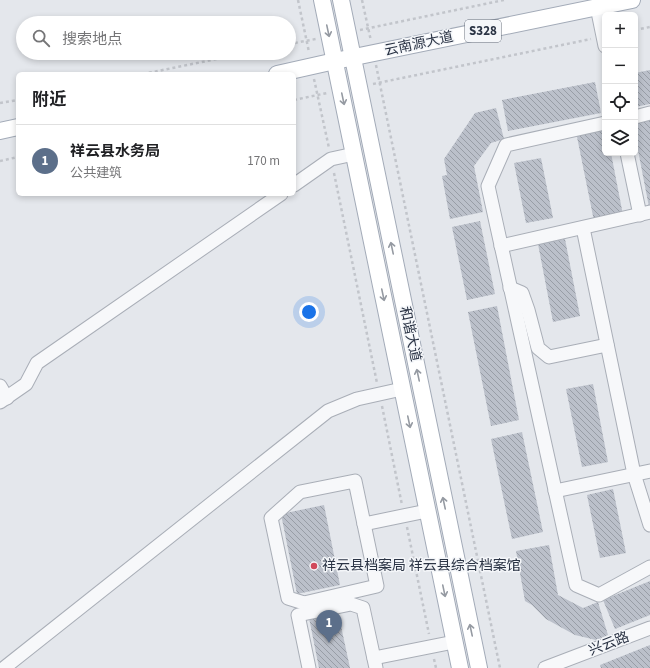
<!DOCTYPE html>
<html lang="zh">
<meta charset="utf-8">
<style>
:root{--surface:#fff;--page:#f2f2f2;--text:#202124;--muted:#757577;--line:#e0e0e0;--accent:#d1495b}
body{margin:0;font-family:"Source Sans 3","Noto Sans SC",sans-serif;background:var(--page);color:var(--text)}
.controls{position:absolute;right:12px;top:12px;display:grid;overflow:hidden;border-radius:6px;box-shadow:0 2px 6px #0003}
.controls button{width:36px;height:36px;display:grid;place-items:center;padding:0;border:0;border-bottom:1px solid var(--line);background:var(--surface);color:var(--text);font:20px sans-serif}
.you{position:absolute;left:309px;top:312px;width:14px;height:14px;margin:-10px;border:3px solid #fff;border-radius:50%;background:#1a73e8;box-shadow:0 0 0 6px #1a73e833}
.badge{display:grid;place-items:center;width:26px;height:26px;border-radius:50%;background:var(--accent);color:#fff;font-size:13px;font-weight:700}
.pin{position:absolute;translate:-50% -33px;filter:drop-shadow(0 1px 2px #0008)}
.pin::after{content:'';position:absolute;top:21px;width:14px;height:12px;background:inherit;clip-path:polygon(0 0,100% 0,50% 100%)}
.list{margin:0;padding:0;list-style:none}
h2{display:flex;justify-content:space-between;align-items:center;height:52px;margin:0;padding:0 16px;font-size:17px}
h2 small{font-size:13px;font-weight:400;color:var(--muted)}
.list li{display:grid;grid-template-columns:26px 1fr auto;gap:12px;align-items:center;box-sizing:border-box;height:72px;padding:0 16px;border-top:1px solid var(--line)}
.list b{display:block;font-size:15px;white-space:nowrap}
.list p{margin:0;font-size:13px;white-space:nowrap;color:var(--muted)}
.list em{font-size:13px;font-style:normal;color:var(--muted)}
.icon{flex:none;width:22px;height:22px;fill:none;stroke:currentColor;stroke-width:2;stroke-linecap:round;stroke-linejoin:round}
.map{position:relative;flex:none;width:650px;height:668px;overflow:hidden}
.search{position:absolute;background:var(--surface);box-shadow:0 2px 6px #0003;left:16px;top:16px;width:280px;height:44px;display:flex;align-items:center;gap:10px;box-sizing:border-box;padding:0 14px;border-radius:22px;color:var(--muted);font-size:15px}
.panel{position:absolute;background:var(--surface);box-shadow:0 2px 6px #0003;left:16px;top:72px;width:280px;height:124px;border-radius:6px}
.map>svg:first-child{display:block}
.building{fill:url(#building-back-hatch)}
.lines{fill:none;stroke-linecap:round;stroke-linejoin:round}
.minor-casing{stroke:#a9aeb7;stroke-width:15}
.major-casing{stroke:#a3abb8;stroke-width:18}
.path{stroke:#c2c5cb;stroke-width:2.5;stroke-dasharray:3 3;stroke-linecap:butt}
.minor{stroke:#f7f8fa;stroke-width:13}
.major{stroke:#fff;stroke-width:16}
.oneway{stroke:#959aa2}
.poi-dot{fill:#d1495b;stroke:#f4f6f9;stroke-width:1.5}
.labels{text-anchor:middle;dominant-baseline:central;stroke-width:3;stroke-linejoin:round;paint-order:stroke}
.shield{fill:#f4f6f9;stroke:#676e7b;stroke-width:1}
.shield-label{font-size:13px;font-weight:bold;fill:#2b3445}
.street-label{font-size:14px;fill:#2b3445;stroke:#f4f6f9}
.poi-label{font-size:14px;fill:#2b3445;stroke:#f4f6f9;text-anchor:start}
</style>
<div class="map">
<svg width="650" height="668" viewBox="0 0 650 668">
<defs>
<pattern id="building-back-hatch" width="6" height="6" patternUnits="userSpaceOnUse"><rect width="6" height="6" fill="#bbc0ca"/><path d="M-1 5l2 2M0 0l6 6M5-1l2 2" fill="none" stroke="#989da6"/></pattern>
</defs>
<rect width="100%" height="100%" fill="#e4e7ec"/>
<g class="building">
<polygon points="650,70 650,104 635,107 635,73"/>
<polygon points="595,82 601,113 508,131 502,100"/>
<polygon points="496,108 504,139 491,143 474,166 483,212 450,219 442,176 447,175 444,159 475,113"/>
<polygon points="650,115 650,207 649,207 635,135 635,118"/>
<polygon points="605,126 605,153 611,153 623,215 594,221 576,132"/>
<polygon points="541,158 553,218 526,223 514,163"/>
<polygon points="480,221 495,294 467,300 452,227"/>
<polygon points="565,239 580,316 553,322 538,244"/>
<polygon points="497,306 519,420 491,426 468,312"/>
<polygon points="593,384 608,462 582,467 566,389"/>
<polygon points="522,432 543,532 512,539 491,439"/>
<polygon points="613,489 626,553 600,558 587,495"/>
<polygon points="324,505 340,585 297,594 281,514"/>
<polygon points="549,545 558,595 583,608 598,602 608,635 596,640 575,635 546,619 532,605 525,601 516,551"/>
<polygon points="650,581 650,615 615,629 603,600"/>
<polygon points="338,612 350,668 319,668 309,618"/>
<polygon points="650,645 650,668 601,668 600,665"/>
</g>
<g class="lines">
<g class="minor-casing">
<g id="minor">
<polyline points="597,7 605,46"/>
<polyline points="635,117 650,113"/>
<polyline points="605,123 506,145 488,186 576,585 599,595 650,567"/>
<polyline points="627,153 640,215"/>
<polyline points="294,185 331,159 354,154"/>
<polyline points="583,228 634,474 650,525"/>
<polyline points="501,246 650,212"/>
<polyline points="510,288 522,293 528,310 538,348 549,357 607,345"/>
<polyline points="0,386 7,398"/>
<polyline points="0,402 26,384 37,363 281,194"/>
<polygon points="355,481 377,586 304,603 288,598 271,518 300,492"/>
<polyline points="555,491 650,471"/>
<polyline points="364,524 427,511"/>
<polyline points="374,658 454,642"/>
<polyline points="4,668 328,411 357,399 402,389"/>
<polyline points="309,668 298,615 351,604 363,608 376,668"/>
<polyline points="545,668 650,628"/>
</g>
</g>
<g class="major-casing">
<g id="major">
<polyline points="322,0 460,668"/>
<polyline points="341,0 479,668"/>
<polyline points="277,74 335,61 632,0"/>
<polyline points="0,131 18,127"/>
</g>
</g>
<g class="path">
<polyline points="298,0 309,52"/>
<polyline points="362,0 371,41"/>
<polyline points="360,30 504,0"/>
<polyline points="635,30 650,27"/>
<polyline points="289,44 316,39"/>
<polyline points="376,65 500,668"/>
<polyline points="143,74 246,53"/>
<polyline points="314,79 329,148"/>
<polyline points="373,84 591,39"/>
<polyline points="294,100 327,93"/>
<polyline points="0,103 18,100"/>
<polyline points="0,161 18,157"/>
<polyline points="334,173 377,383"/>
<polyline points="382,406 402,505"/>
<polyline points="407,527 429,634"/>
<polyline points="434,659 436,668"/>
</g>
<use href="#minor" class="minor"/>
<use href="#major" class="major"/>
</g>
<defs><path id="oneway-shaft" d="M-6 0H5M1.5-3L5.5 0L1.5 3" fill="none" stroke-width="1.6" stroke-linecap="round" stroke-linejoin="round"/></defs>
<g class="oneway">
<use href="#oneway-shaft" transform="translate(328 31) rotate(78)"/>
<use href="#oneway-shaft" transform="translate(343 99) rotate(78)"/>
<use href="#oneway-shaft" transform="translate(392 248) rotate(-102)"/>
<use href="#oneway-shaft" transform="translate(383 295) rotate(78)"/>
<use href="#oneway-shaft" transform="translate(418 375) rotate(-102)"/>
<use href="#oneway-shaft" transform="translate(409 422) rotate(78)"/>
<use href="#oneway-shaft" transform="translate(444 503) rotate(-102)"/>
<use href="#oneway-shaft" transform="translate(444 591) rotate(78)"/>
<use href="#oneway-shaft" transform="translate(471 630) rotate(-102)"/>
</g>
<circle class="poi-dot" cx="314" cy="566" r="4"/>
<g class="labels">
<rect class="shield" x="465" y="20" width="36" height="22" rx="3"/>
<g class="shield-label">
<text x="483" y="31">S328</text>
</g>
<g class="street-label">
<text transform="translate(419 44) rotate(-12)">云南源大道</text>
<text transform="translate(410 334) rotate(78)">和谐大道</text>
<text transform="translate(609 644) rotate(-21)">兴云路</text>
</g>
<g class="poi-label">
<text x="322" y="566">祥云县档案局 祥云县综合档案馆</text>
</g>
</g>
</svg>
<div class="controls">
<button>+</button>
<button>−</button>
<button><svg class="icon" aria-label="locate" viewBox="0 0 24 24"><circle cx="12" cy="12" r="6"/><path d="M12 2v4M12 18v4M2 12h4M18 12h4"/></svg></button>
<button><svg class="icon" aria-label="layers" viewBox="0 0 24 24"><path d="M12 4l9 5-9 5-9-5zM3 14l9 5 9-5"/></svg></button>
</div>
<div class="you"></div>
<div class="pin badge" style="left:329px;top:643px;background:#5c6f8a">1</div>
<div class="search"><svg class="icon" aria-label="search" viewBox="0 0 24 24"><circle cx="10" cy="10" r="6"/><path d="M15 15l6 6"/></svg>搜索地点</div>
<section class="panel">
<h2>附近<small></small></h2>
<ul class="list">
<li><span class="badge" style="background:#5c6f8a">1</span><div><b>祥云县水务局</b><p>公共建筑</p></div><em>170 m</em></li>
</ul>
</section>
</div>
